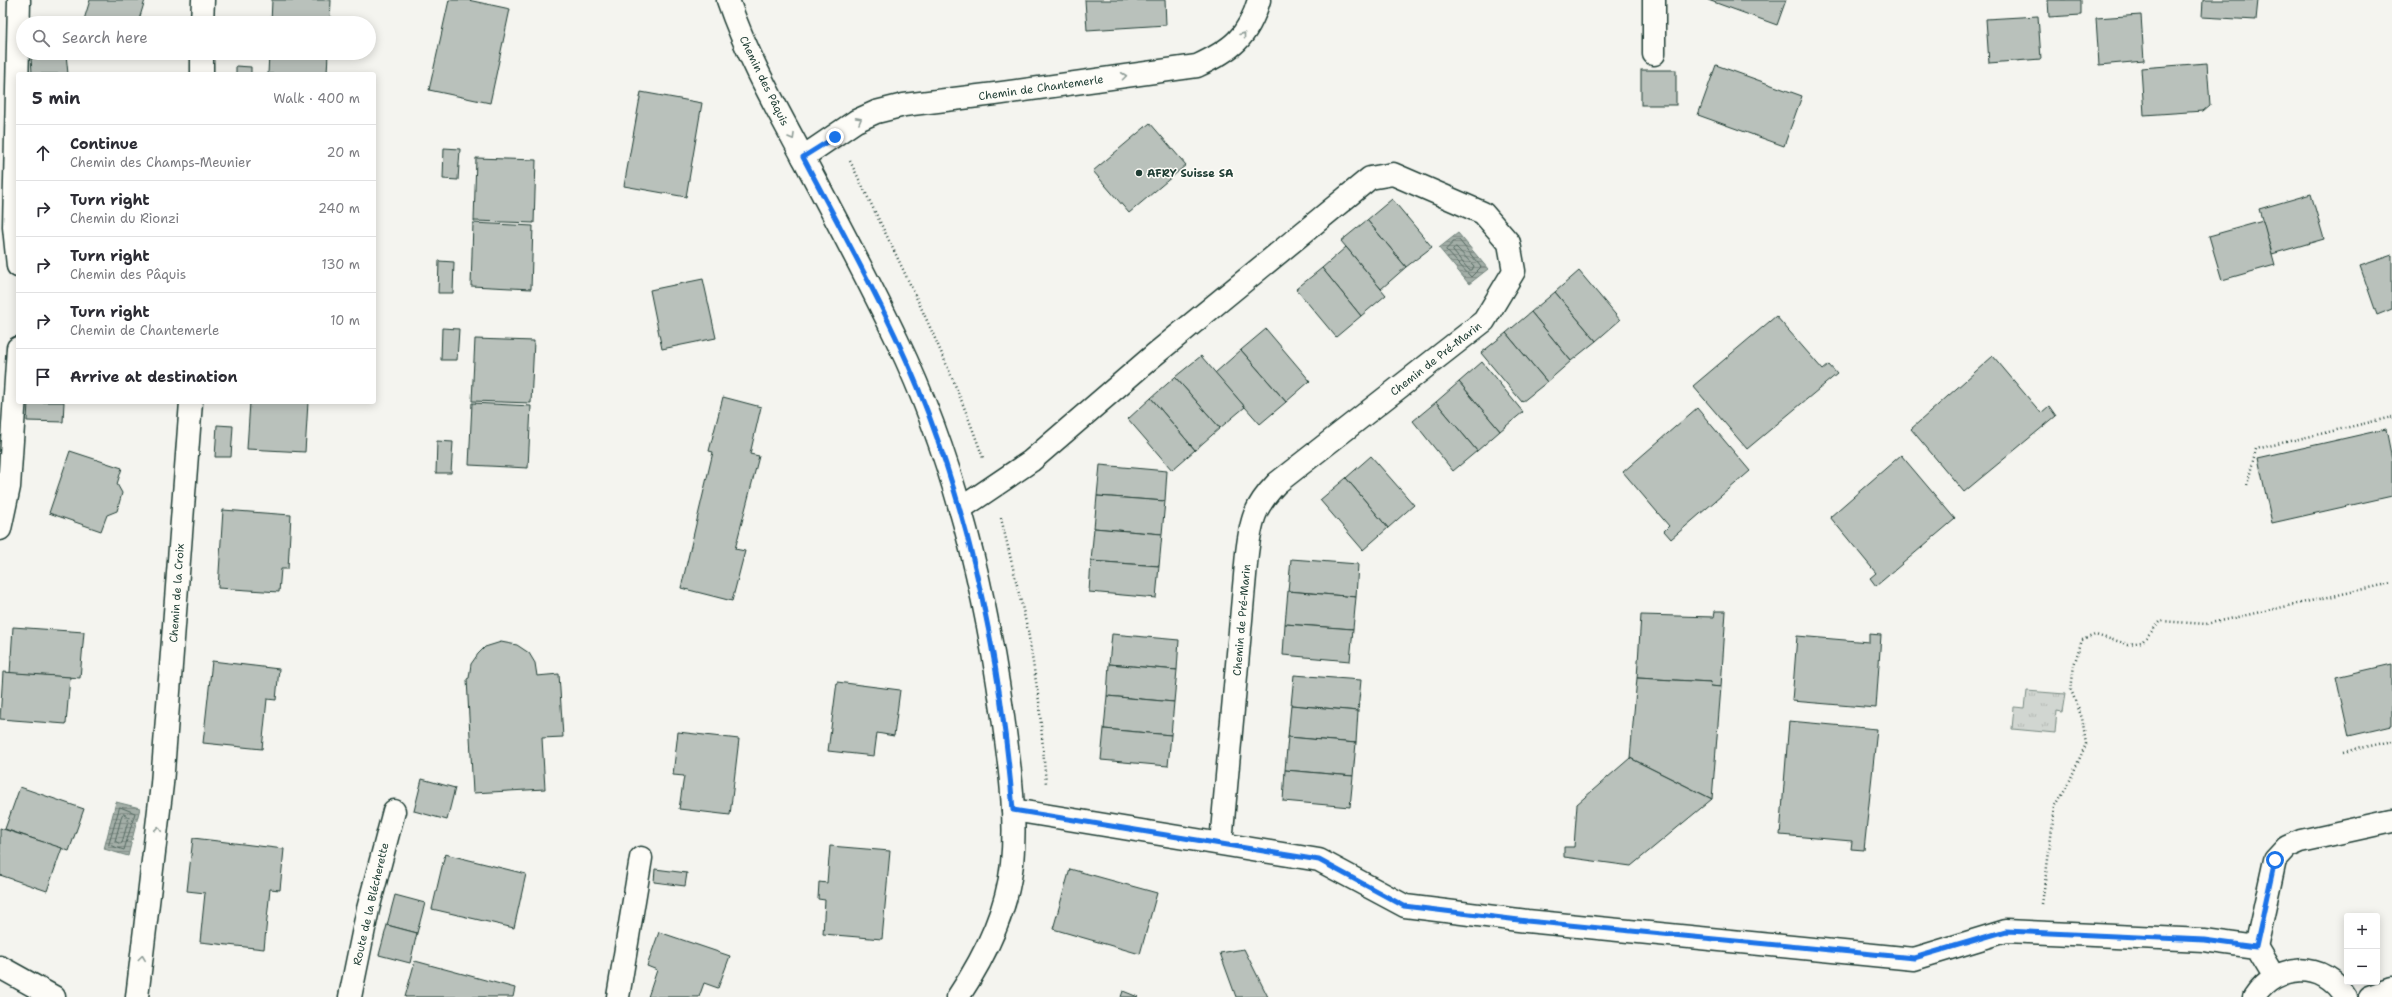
<!DOCTYPE html>
<meta charset="utf-8">
<style>
:root{--surface:#fff;--page:#f7f7f7;--text:#2b2b33;--muted:#7c7c81;--line:#e1e1e2}
body{margin:0;font-family:"Shantell Sans",sans-serif;background:var(--page);color:var(--text)}
.controls{position:absolute;right:12px;bottom:12px;display:grid;overflow:hidden;border-radius:4px;box-shadow:0 2px 10px #0003}
.controls button{width:36px;height:36px;display:grid;place-items:center;padding:0;border:0;border-bottom:1px solid var(--line);background:var(--surface);color:var(--text);font:20px sans-serif}
.stop{position:absolute;width:12px;height:12px;margin:-9px;border:3px solid #1a73e8;border-radius:50%;background:#fff}
.stop.end{background:#1a73e8;border-color:#fff;box-shadow:0 1px 4px #0008}
.list{margin:0;padding:0;list-style:none}
h2{display:flex;justify-content:space-between;align-items:center;height:52px;margin:0;padding:0 16px;font-size:17px}
h2 small{font-size:13px;font-weight:400;color:var(--muted)}
.list li{display:grid;grid-template-columns:26px 1fr auto;gap:12px;align-items:center;box-sizing:border-box;height:56px;padding:0 16px;border-top:1px solid var(--line)}
.list b{display:block;font-size:15px;white-space:nowrap}
.list p{margin:0;font-size:13px;white-space:nowrap;color:var(--muted)}
.list em{font-size:13px;font-style:normal;color:var(--muted)}
.icon{flex:none;width:22px;height:22px;fill:none;stroke:currentColor;stroke-width:2;stroke-linecap:round;stroke-linejoin:round}
.map{position:relative;flex:none;width:2392px;height:997px;overflow:hidden}
.search{position:absolute;background:var(--surface);box-shadow:0 2px 10px #0003;left:16px;top:16px;width:360px;height:44px;display:flex;align-items:center;gap:10px;box-sizing:border-box;padding:0 14px;border-radius:22px;color:var(--muted);font-size:15px}
.panel{position:absolute;background:var(--surface);box-shadow:0 2px 10px #0003;left:16px;top:72px;width:360px;height:332px;border-radius:4px}
.map>svg:first-child{display:block}
.park{fill:url(#park-tufts);stroke:#788a82}
.water{fill:url(#water-rules);stroke:#6e8179}
.lines{fill:none;stroke-linecap:round;stroke-linejoin:round}
.shore{stroke:#546a62;stroke-width:1}
.building{fill:#b9c1bb;stroke:#1f3d34}
.minor-casing{stroke:#1f3d34;stroke-width:25}
.major-casing{stroke:#1f3d34;stroke-width:25}
.path{stroke:#1f3d34;stroke-width:2.5;stroke-dasharray:1 3;stroke-linecap:butt}
.minor{stroke:#fdfcf7;stroke-width:22}
.major{stroke:#fdfcf7;stroke-width:22}
.oneway{stroke:#8e9c96}
.route{stroke:#1a73e8;stroke-width:5}
.poi-dot{fill:#1f3d34;stroke:#fdfcf7;stroke-width:1.5}
.labels{text-anchor:middle;dominant-baseline:central;stroke-width:3;stroke-linejoin:round;paint-order:stroke}
.street-label{font-size:11px;fill:#1f3d34;stroke:#fdfcf7}
.poi-label{font-size:11px;font-weight:bold;fill:#1f3d34;stroke:#fdfcf7;text-anchor:start}
</style>
<div class="map">
<svg width="2392" height="997" viewBox="0 0 2392 997">
<defs>
<pattern id="park-tufts" width="24" height="20" patternUnits="userSpaceOnUse"><rect width="24" height="20" fill="#d1d6d1"/><path d="M3 7l-1-3M5 7V3M7 7l1-3M15 17l-1-3M17 17v-4M19 17l1-3" fill="none" stroke="#b3b9b4"/></pattern>
<pattern id="water-rules" width="6" height="5" patternUnits="userSpaceOnUse"><rect width="6" height="5" fill="#a3aea7"/><path d="M0 2.5h6" fill="none" stroke="#848f89"/></pattern>
</defs>
<rect width="100%" height="100%" fill="#f4f4ef"/>
<filter id="ink" filterUnits="userSpaceOnUse"><feTurbulence type="fractalNoise" baseFrequency=".025" numOctaves="2"/><feDisplacementMap in="SourceGraphic" scale="8" xChannelSelector="R" yChannelSelector="G"/><feConvolveMatrix kernelMatrix="1 2 1 2 8 2 1 2 1" color-interpolation-filters="sRGB"/></filter>
<g filter="url(#ink)">
<polygon class="park" points="2027,691 2065,694 2062,712 2057,711 2055,733 2012,729 2014,707 2025,708"/>
<g class="water">
<polygon points="1458,233 1488,269 1469,284 1439,248"/>
<polygon points="116,802 140,808 128,856 104,849"/>
</g>
<g class="lines">
<g class="shore">
<polygon points="1456,240 1459,240 1481,267 1471,277 1446,250"/>
<polygon points="1456,247 1474,266 1472,270 1469,270 1453,251"/>
<polygon points="120,807 135,813 124,850 109,845"/>
<polygon points="124,814 129,817 122,843 120,844 115,841 122,815"/>
</g>
</g>
<g class="building">
<polygon points="90,0 145,0 138,23 83,23"/>
<polygon points="272,0 331,0 330,23 271,23"/>
<polygon points="449,0 468,0 510,9 490,103 429,90"/>
<polygon points="1085,0 1165,0 1166,25 1087,30"/>
<polygon points="1708,0 1786,0 1777,25"/>
<polygon points="2048,0 2081,0 2081,15 2049,17"/>
<polygon points="2203,0 2258,0 2256,20 2202,17"/>
<polygon points="2141,15 2144,61 2099,65 2096,18"/>
<polygon points="2038,16 2041,59 1989,63 1986,19"/>
<polygon points="269,53 328,53 327,74 268,74"/>
<polygon points="66,54 68,74 32,74 31,57"/>
<polygon points="2207,63 2210,105 2203,111 2144,115 2141,68"/>
<polygon points="1716,65 1802,96 1784,146 1698,115"/>
<polygon points="236,66 251,67 251,74 236,74"/>
<rect x="1641" y="70" width="35" height="35"/>
<polygon points="641,92 702,103 686,197 624,186"/>
<polygon points="1150,123 1186,165 1129,213 1093,171"/>
<polygon points="444,148 460,149 458,180 443,179"/>
<polygon points="476,158 536,160 534,223 474,221"/>
<polygon points="2311,194 2324,239 2272,254 2259,209"/>
<polygon points="1392,199 1432,247 1406,267 1367,220"/>
<polygon points="1367,220 1406,267 1381,289 1341,241"/>
<polygon points="2263,221 2275,265 2222,280 2209,236"/>
<polygon points="473,223 533,226 531,289 471,286"/>
<polygon points="1346,247 1386,295 1361,316 1322,268"/>
<polygon points="2392,255 2392,309 2377,315 2360,266"/>
<polygon points="439,261 454,262 453,293 438,293"/>
<polygon points="1322,268 1361,316 1336,337 1296,289"/>
<polygon points="1579,271 1620,320 1596,341 1555,292"/>
<polygon points="703,279 716,338 662,349 650,290"/>
<polygon points="1555,292 1596,341 1571,361 1531,312"/>
<polygon points="1531,312 1571,361 1547,382 1506,333"/>
<polygon points="1776,316 1823,370 1829,365 1837,374 1747,449 1693,386"/>
<polygon points="442,328 459,329 457,360 441,360"/>
<polygon points="1266,329 1310,381 1286,402 1241,350"/>
<polygon points="1506,333 1547,382 1522,402 1481,353"/>
<polygon points="475,339 534,341 531,403 472,401"/>
<polygon points="1241,350 1286,402 1260,424 1215,373"/>
<polygon points="1201,356 1245,407 1220,428 1175,377"/>
<polygon points="1993,356 2041,413 2049,406 2056,416 1964,492 1911,429"/>
<polygon points="1482,362 1523,412 1500,431 1459,382"/>
<polygon points="1175,377 1220,428 1195,450 1151,398"/>
<polygon points="1459,382 1500,431 1477,451 1436,402"/>
<polygon points="723,397 761,407 750,454 759,456 735,549 745,551 732,601 681,588 713,452 709,451"/>
<polygon points="1151,398 1195,450 1172,470 1128,419"/>
<polygon points="28,402 64,402 63,422 27,421"/>
<polygon points="250,402 308,402 305,452 247,449"/>
<polygon points="1436,402 1477,451 1453,471 1413,421"/>
<polygon points="472,403 531,406 528,468 469,465"/>
<polygon points="1697,408 1750,471 1671,539 1664,531 1669,526 1623,472"/>
<polygon points="217,425 233,426 231,457 215,457"/>
<polygon points="2386,429 2392,459 2392,496 2272,523 2258,458"/>
<polygon points="437,441 453,442 451,473 436,473"/>
<polygon points="70,451 122,468 117,484 122,493 117,511 107,515 101,531 49,513"/>
<polygon points="1901,455 1955,519 1876,586 1870,578 1876,573 1830,517"/>
<polygon points="1371,456 1414,505 1388,528 1346,478"/>
<polygon points="1100,465 1167,471 1165,501 1097,496"/>
<polygon points="1346,478 1388,528 1363,550 1320,500"/>
<polygon points="1097,496 1165,501 1162,534 1094,528"/>
<polygon points="223,510 291,515 288,569 281,569 279,592 218,588"/>
<polygon points="1094,528 1162,534 1159,566 1091,561"/>
<polygon points="1291,559 1358,564 1356,597 1288,591"/>
<polygon points="1091,561 1159,566 1156,598 1089,592"/>
<polygon points="1288,591 1356,597 1353,629 1285,624"/>
<polygon points="1715,611 1726,611 1721,687 1710,686 1711,682 1637,678 1641,615 1714,617"/>
<polygon points="1285,624 1353,629 1350,661 1283,655"/>
<polygon points="13,627 84,632 80,678 10,673"/>
<polygon points="1112,634 1179,640 1177,670 1109,664"/>
<polygon points="1869,634 1881,635 1876,708 1792,701 1797,636 1869,642"/>
<polygon points="501,642 517,645 529,653 535,663 537,676 559,674 563,737 542,738 545,789 473,793 467,679 469,678 471,664 478,654 485,647"/>
<polygon points="212,661 279,669 276,700 267,699 262,749 203,743"/>
<polygon points="1109,664 1177,670 1174,702 1107,696"/>
<polygon points="2392,664 2392,726 2349,736 2336,677"/>
<polygon points="3,672 70,677 66,724 0,719"/>
<polygon points="1294,675 1361,680 1358,711 1291,705"/>
<polygon points="1637,678 1711,682 1710,686 1721,687 1712,799 1630,758"/>
<polygon points="837,682 900,690 894,736 877,733 874,756 828,751"/>
<polygon points="1107,696 1174,702 1171,735 1104,729"/>
<polygon points="1291,705 1358,711 1356,743 1288,737"/>
<polygon points="1789,721 1877,729 1864,850 1851,849 1852,841 1780,835"/>
<polygon points="1104,729 1171,735 1168,766 1101,760"/>
<polygon points="678,732 739,739 730,815 679,809 684,776 673,775"/>
<polygon points="1288,737 1356,743 1353,776 1285,770"/>
<polygon points="1630,758 1712,799 1631,866 1564,857 1564,847 1574,847 1577,804"/>
<polygon points="1285,770 1353,776 1350,807 1283,801"/>
<polygon points="422,779 455,788 447,820 414,811"/>
<polygon points="20,787 84,809 69,851 5,829"/>
<polygon points="0,828 62,848 47,891 0,875"/>
<polygon points="193,838 284,849 280,890 270,889 264,949 200,942 205,893 187,891"/>
<polygon points="830,846 890,851 882,939 823,934 825,900 818,899 819,882 827,883"/>
<polygon points="445,854 526,874 514,928 432,909"/>
<polygon points="655,869 687,873 685,886 654,882"/>
<polygon points="1070,869 1157,893 1140,954 1053,929"/>
<polygon points="395,895 425,903 417,933 387,925"/>
<polygon points="387,925 417,933 410,963 379,955"/>
<polygon points="659,932 730,956 718,988 704,983 699,997 648,997 657,970 647,966"/>
<polygon points="1244,949 1268,997 1236,997 1220,953"/>
<polygon points="415,961 515,988 513,997 405,997"/>
<polygon points="1123,991 1138,997 1121,997"/>
</g>
<g class="lines">
<g class="minor-casing">
<g id="minor">
<path d="M728,0C747,56 776,107 804,159C836,219 868,279 897,340C953,456 984,583 1002,710C1009,761 1017,813 1012,864C1007,912 984,958 958,997"/>
<polyline points="202,23 203,0"/>
<polyline points="1654,54 1654,0"/>
<polyline points="202,74 202,53"/>
<path d="M803,157L856,121L876,112L904,105L995,94L1197,66C1231,50 1248,38 1259,0"/>
<polyline points="18,266 14,227 19,0"/>
<path d="M960,509L1031,461L1154,355L1370,178L1393,174L1483,213L1509,243L1514,271L1484,321L1277,483C1254,507 1251,520 1247,553L1221,843"/>
<polyline points="0,529 9,487 18,348"/>
<polyline points="1013,810 1319,860 1405,906 1527,921 1914,959 2006,931 2204,940 2256,947 2274,977"/>
<polyline points="2256,947 2275,860 2287,847 2301,841 2392,821"/>
<polyline points="137,997 162,784 191,402"/>
<polyline points="350,997 368,909 394,811"/>
<polyline points="618,997 641,858"/>
<path d="M2254,997C2276,963 2324,960 2345,997"/>
<polyline points="2370,997 2392,989"/>
</g>
</g>
<g class="major-casing">
<polyline id="major" points="0,967 54,997"/>
</g>
<g class="path">
<path d="M850,161C898,259 947,355 983,458"/>
<polyline points="2247,485 2256,449 2392,417"/>
<polyline points="1001,518 1028,631 1039,701 1046,784"/>
<polyline points="2344,752 2392,741"/>
<polyline points="2042,904 2055,807 2070,780 2086,744 2082,718 2071,690 2074,665 2082,640 2095,635 2128,644 2142,642 2161,621 2206,624 2392,583"/>
</g>
<use href="#minor" class="minor"/>
<use href="#major" class="major"/>
</g>
<defs><path id="oneway-chevron" d="M-2-3.5L2.5 0L-2 3.5" fill="none" stroke-width="1.6" stroke-linecap="round" stroke-linejoin="round"/></defs>
<g class="oneway">
<use href="#oneway-chevron" transform="translate(1243 35) rotate(-52)"/>
<use href="#oneway-chevron" transform="translate(1124 76) rotate(-7)"/>
<use href="#oneway-chevron" transform="translate(859 120) rotate(-29)"/>
<use href="#oneway-chevron" transform="translate(792 137) rotate(60)"/>
<use href="#oneway-chevron" transform="translate(158 829) rotate(-84)"/>
<use href="#oneway-chevron" transform="translate(142 958) rotate(-83)"/>
</g>
</g>
<g class="lines" filter="url(#ink)">
<path class="route" d="M835,137L803,157C847,241 895,325 928,413C976,541 1002,675 1013,810L1319,860L1404,906L1527,921L1914,958L2006,931L2204,940L2256,947L2275,860"/>
</g>
<circle class="poi-dot" cx="1139" cy="173" r="4"/>
<g class="labels">
<g class="street-label">
<text transform="translate(764 81) rotate(64)">Chemin des Pâquis</text>
<text transform="translate(1041 88) rotate(-8)">Chemin de Chantemerle</text>
<text transform="translate(1436 359) rotate(-38)">Chemin de Pré-Marin</text>
<text transform="translate(177 593) rotate(-86)">Chemin de la Croix</text>
<text transform="translate(1242 620) rotate(-85)">Chemin de Pré-Marin</text>
<text transform="translate(371 904) rotate(-77)">Route de la Blécherette</text>
</g>
<g class="poi-label">
<text x="1147" y="173">AFRY Suisse SA</text>
</g>
</g>
</svg>
<div class="controls">
<button>+</button>
<button>−</button>
</div>
<div class="stop" style="left:2275px;top:860px"></div>
<div class="stop end" style="left:835px;top:137px"></div>
<div class="search"><svg class="icon" aria-label="search" viewBox="0 0 24 24"><circle cx="10" cy="10" r="6"/><path d="M15 15l6 6"/></svg>Search here</div>
<section class="panel">
<h2>5 min<small>Walk · 400 m</small></h2>
<ul class="list">
<li><svg class="icon" aria-label="ahead" viewBox="0 0 24 24"><path d="M12 20V5M6 11l6-6 6 6"/></svg><div><b>Continue</b><p>Chemin des Champs-Meunier</p></div><em>20 m</em></li>
<li><svg class="icon" aria-label="right" viewBox="0 0 24 24"><path d="M7 20v-9h11M14 6l5 5-5 5"/></svg><div><b>Turn right</b><p>Chemin du Rionzi</p></div><em>240 m</em></li>
<li><svg class="icon" aria-label="right" viewBox="0 0 24 24"><path d="M7 20v-9h11M14 6l5 5-5 5"/></svg><div><b>Turn right</b><p>Chemin des Pâquis</p></div><em>130 m</em></li>
<li><svg class="icon" aria-label="right" viewBox="0 0 24 24"><path d="M7 20v-9h11M14 6l5 5-5 5"/></svg><div><b>Turn right</b><p>Chemin de Chantemerle</p></div><em>10 m</em></li>
<li><svg class="icon" aria-label="arrive" viewBox="0 0 24 24"><path d="M6 21V4h12l-3 4 3 4H6"/></svg><div><b>Arrive at destination</b></div></li>
</ul>
</section>
</div>
